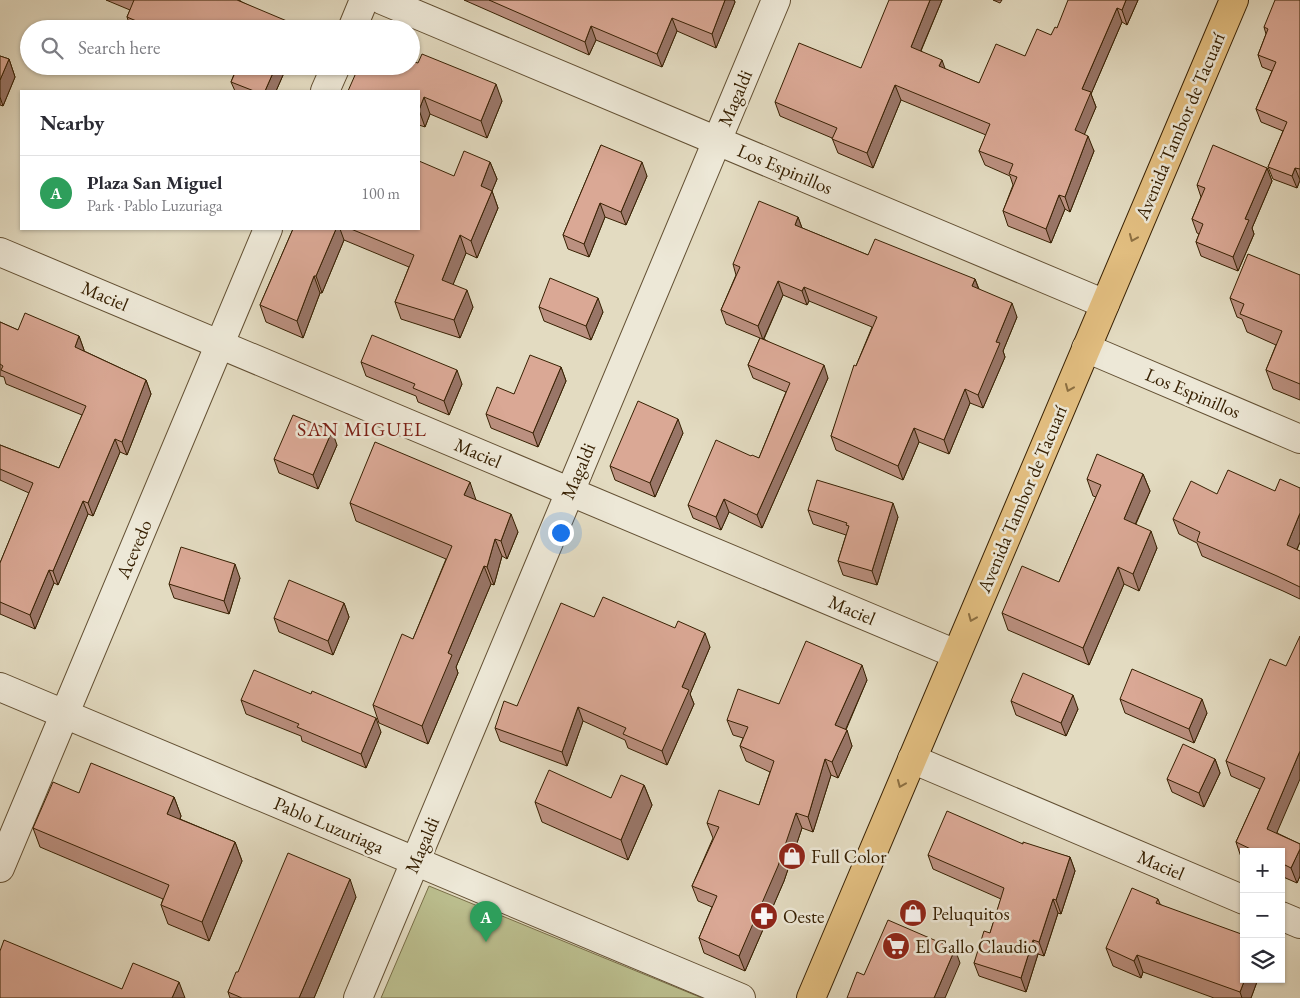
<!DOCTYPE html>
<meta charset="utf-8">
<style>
:root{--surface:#fff;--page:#f2f2f3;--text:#2b2b33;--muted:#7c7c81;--line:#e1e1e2;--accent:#8f2418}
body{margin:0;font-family:"EB Garamond",serif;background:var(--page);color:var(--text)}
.controls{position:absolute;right:15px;bottom:15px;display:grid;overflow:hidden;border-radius:0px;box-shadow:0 1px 4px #0004}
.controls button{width:45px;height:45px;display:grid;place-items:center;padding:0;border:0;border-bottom:1px solid var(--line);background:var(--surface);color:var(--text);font:25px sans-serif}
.you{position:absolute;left:560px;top:532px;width:18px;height:18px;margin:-12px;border:4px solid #fff;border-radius:50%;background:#1a73e8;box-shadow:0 0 0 8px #1a73e833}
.badge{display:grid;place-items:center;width:32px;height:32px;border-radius:50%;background:var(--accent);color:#fff;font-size:16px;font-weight:700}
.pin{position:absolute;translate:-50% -41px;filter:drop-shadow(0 1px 2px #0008)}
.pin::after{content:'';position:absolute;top:26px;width:18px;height:15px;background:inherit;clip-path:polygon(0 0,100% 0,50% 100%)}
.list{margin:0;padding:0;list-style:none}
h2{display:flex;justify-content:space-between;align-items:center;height:65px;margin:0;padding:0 20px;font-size:21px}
h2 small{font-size:16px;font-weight:400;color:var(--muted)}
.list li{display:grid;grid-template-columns:32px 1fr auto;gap:15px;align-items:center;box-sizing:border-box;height:75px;padding:0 20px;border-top:1px solid var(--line)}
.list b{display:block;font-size:19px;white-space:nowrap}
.list p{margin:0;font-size:16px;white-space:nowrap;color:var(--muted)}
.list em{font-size:16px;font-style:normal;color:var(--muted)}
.icon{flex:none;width:28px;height:28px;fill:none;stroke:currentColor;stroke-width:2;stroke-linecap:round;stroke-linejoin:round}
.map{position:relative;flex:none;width:1300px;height:998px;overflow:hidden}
.search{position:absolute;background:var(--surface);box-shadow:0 1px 4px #0004;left:20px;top:20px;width:400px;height:55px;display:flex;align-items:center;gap:12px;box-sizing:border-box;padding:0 18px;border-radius:28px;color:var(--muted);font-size:19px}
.panel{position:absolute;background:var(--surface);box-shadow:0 1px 4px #0004;left:20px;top:90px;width:400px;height:140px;border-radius:0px}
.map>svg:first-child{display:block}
.green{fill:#bbbe8e;stroke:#796f48}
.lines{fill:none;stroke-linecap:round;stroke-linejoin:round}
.street-casing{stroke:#624f32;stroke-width:30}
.primary-casing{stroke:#372002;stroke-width:30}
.street{stroke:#ede8d7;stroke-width:28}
.primary{stroke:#e2be80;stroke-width:28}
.wall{fill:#bb9080;stroke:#372002}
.shaded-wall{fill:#997668;stroke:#372002}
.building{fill:#daa895;stroke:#372002}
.oneway{stroke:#8c6f41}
.labels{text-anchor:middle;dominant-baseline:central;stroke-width:5;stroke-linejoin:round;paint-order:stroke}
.street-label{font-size:19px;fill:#372002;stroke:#ede8d7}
.poi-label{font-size:19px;fill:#372002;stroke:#ede8d7;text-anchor:start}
.neighbourhood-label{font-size:20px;letter-spacing:1px;fill:#7a1f14;stroke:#ede8d7}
</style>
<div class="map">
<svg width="1300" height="998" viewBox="0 0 1300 998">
<rect width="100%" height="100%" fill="#e3dbc1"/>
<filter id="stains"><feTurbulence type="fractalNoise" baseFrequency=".004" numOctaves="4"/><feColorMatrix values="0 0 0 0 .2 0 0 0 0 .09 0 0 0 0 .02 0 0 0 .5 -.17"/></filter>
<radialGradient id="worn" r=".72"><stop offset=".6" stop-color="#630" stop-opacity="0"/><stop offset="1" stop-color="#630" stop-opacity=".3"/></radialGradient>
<polygon class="green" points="429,886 702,998 381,998"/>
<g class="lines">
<g class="street-casing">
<g id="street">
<polyline points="382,0 1105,304"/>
<polyline points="352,29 364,0"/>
<polyline points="325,91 336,66"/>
<polyline points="0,252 956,654"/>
<polyline points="1086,348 1300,439"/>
<polyline points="0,687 741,998"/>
<polyline points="912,759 1244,900"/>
<polyline points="0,868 268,229"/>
<polyline points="1281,916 1300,924"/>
<polyline points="358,998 776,0"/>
</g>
</g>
<g class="primary-casing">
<polyline id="primary" points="811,998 1234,0"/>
</g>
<use href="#street" class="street"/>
<use href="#primary" class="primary"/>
</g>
<g class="wall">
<polygon points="106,0 240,0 240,1 295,29 131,29 127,17 130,10"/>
<polygon points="464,0 734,0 735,2 716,48 677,31 662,67 596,40 589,55"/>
<polygon points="942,0 921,51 945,69 979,83 1025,56 1051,35 1057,28 1138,0 1127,25 1122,22 1091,94 1096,107 1084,134 1094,151 1070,212 1065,209 1051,243 1008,226 1003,211 1013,185 1010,176 985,165 979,151 986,135 901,100 873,168 838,153 832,138 780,116 775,102 861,68"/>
<polygon points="993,0 1002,0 1000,3"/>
<polygon points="1300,0 1300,180 1297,188 1273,179 1268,167 1283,131 1261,122 1256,109 1272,71 1262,67 1258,55 1266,34 1264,27"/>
<polygon points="0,56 9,59 15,77 3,106 0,105"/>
<polygon points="230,66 287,66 276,91 235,91 231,82 236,69"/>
<polygon points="419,91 502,101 487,138 430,114 425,127 419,125 419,126"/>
<polygon points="601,145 647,176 626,225 605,217 589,257 568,249 563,235"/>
<polygon points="490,162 497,179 492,191 498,208 477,258 466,253 453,284 473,307 460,338 401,319 395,302 409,267 344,240 322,293 320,293 303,338 266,322 260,305 293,229 419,229 454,176"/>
<polygon points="1267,168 1272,181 1252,228 1254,234 1238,271 1201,256 1196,242 1199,234 1197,233 1192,219 1201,197 1197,185"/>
<polygon points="798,217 802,228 868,255 975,279 979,289 1017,317 1003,351 1005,357 983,408 970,403 949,454 919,442 903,480 836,450 831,436 856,366 872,327 809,301 807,305 783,295 764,339 828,378 762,528 729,512 721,530 693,518 688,505 751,456 759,458 786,392 753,378 748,365 760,338 726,324 721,310 736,275 733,264"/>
<polygon points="1300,275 1300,400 1273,389 1266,370 1276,345 1247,332 1242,319 1237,317 1230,298"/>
<polygon points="539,307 603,312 591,340 544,321"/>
<polygon points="0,322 18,330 79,336 84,350 84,351 146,380 151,394 127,455 120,452 93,516 88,514 58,585 54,583 35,629 0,614 0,563 29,493 0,480 0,445 59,468 82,415 6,384 4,377 0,376"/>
<polygon points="361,362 462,384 449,415 418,402 416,396 366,376"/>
<polygon points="561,367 566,381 538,447 491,428 486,414 514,394"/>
<polygon points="683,433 655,497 615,480 610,466"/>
<polygon points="337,445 318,489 279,473 274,459"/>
<polygon points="1143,474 1150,491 1136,524 1157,548 1139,591 1124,584 1089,665 1008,630 1002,613 1059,582 1096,497 1093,496 1087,479"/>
<polygon points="1300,488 1300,542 1297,550 1300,551 1300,599 1283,591 1202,556 1197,543 1179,534 1173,519 1275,491"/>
<polygon points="476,500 518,532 507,559 502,556 494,585 491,584 456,667 458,673 428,744 379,723 373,705 413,639 446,559 356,521 350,503"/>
<polygon points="808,510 898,517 877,585 843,575 838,561 846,535 813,524"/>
<polygon points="240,578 229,614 174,598 169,584"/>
<polygon points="344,603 349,617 333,655 279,632 274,618"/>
<polygon points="594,617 710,647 690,694 694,704 667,765 628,748 625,740 583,721 567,766 500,741 495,728 517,706"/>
<polygon points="1286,666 1277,833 1300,844 1300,876 1297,883 1281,876 1281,852 1244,852 1244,858 1241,857 1236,842 1260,789 1231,776 1226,761"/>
<polygon points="867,680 846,730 852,746 838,778 831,775 813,832 802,828 784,881 745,971 704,953 699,938 712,907 698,901 692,886 713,838 707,823 759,805 770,772 746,761 740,746 743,738 733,735 727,720 779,704"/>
<polygon points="1120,699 1207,713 1194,743 1125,713"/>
<polygon points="241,700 381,732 366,768 302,741 301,736 246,714"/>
<polygon points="1011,701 1078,709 1066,736 1016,715"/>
<polygon points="1215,759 1220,773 1204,807 1172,792 1167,779"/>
<polygon points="644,785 652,805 628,860 542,822 535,802 611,798"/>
<polygon points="79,793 174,797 181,816 180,819 235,842 242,861 209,941 168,924 161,905 163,899 40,847 33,828"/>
<polygon points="1023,844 1070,857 1075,871 1061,914 1058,913 1044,956 1038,954 1026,992 979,976 974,963 990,933 1001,899 933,869 928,855"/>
<polygon points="356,897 314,998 230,998 228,992 238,972"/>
<polygon points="1158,899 1160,904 1258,979 1251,998 1214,998 1143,972 1141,978 1113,966 1106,948"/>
</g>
<g class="shaded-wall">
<polygon points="725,0 734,0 735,2 716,48 712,34"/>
<polygon points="930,0 942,0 916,62 911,47"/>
<polygon points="1126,0 1138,0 1127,25 1122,10"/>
<polygon points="1117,8 1122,22 1091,94 1096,107 1080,145 1075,130 1082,89"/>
<polygon points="672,18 677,31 662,67 657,54"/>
<polygon points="591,26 596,40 589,55 585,42"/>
<polygon points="9,59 15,77 3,106 0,97 0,80"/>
<polygon points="942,60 947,74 939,66"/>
<polygon points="276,66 287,66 276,91 265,91"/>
<polygon points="496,84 502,101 487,138 481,121"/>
<polygon points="895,85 901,100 873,168 867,153"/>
<polygon points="424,97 430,114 425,127 419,110"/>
<polygon points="1088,136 1094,151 1070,212 1065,197"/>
<polygon points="490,162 497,179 487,203 481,186"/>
<polygon points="642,162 647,176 626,225 621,212"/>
<polygon points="1267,168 1272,181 1252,228 1254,234 1238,271 1233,257 1245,219"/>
<polygon points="1295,168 1300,180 1297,188 1292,176"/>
<polygon points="492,191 498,208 477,258 471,241"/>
<polygon points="1059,195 1065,209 1051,243 1046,229"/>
<polygon points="600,203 605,217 589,257 584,244"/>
<polygon points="798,217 803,231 795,225"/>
<polygon points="336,229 340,229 344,240 322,293 316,276"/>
<polygon points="460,235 466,253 448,297 442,280"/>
<polygon points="314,276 320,293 303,338 297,321"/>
<polygon points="975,279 980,293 972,286"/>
<polygon points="778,281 783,295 763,340 758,326"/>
<polygon points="804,287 809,301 807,305 802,291"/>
<polygon points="467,290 473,307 460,338 454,320"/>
<polygon points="598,298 603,312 591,340 586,326"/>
<polygon points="1012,303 1017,317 1003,351 1005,357 983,408 978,395 996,342"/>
<polygon points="79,336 84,350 80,360 75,347"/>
<polygon points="824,365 828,378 762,528 757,515"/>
<polygon points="561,367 566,381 538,447 533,433"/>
<polygon points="457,370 462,384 449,415 444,401"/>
<polygon points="146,380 151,394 127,455 122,442"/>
<polygon points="965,389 970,403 949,454 944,440"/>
<polygon points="678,419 683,433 655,497 650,483"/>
<polygon points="914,428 919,442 903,480 898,466"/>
<polygon points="332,431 337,445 318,489 313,475"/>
<polygon points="115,439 120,452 93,516 88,503"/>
<polygon points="1143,474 1150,491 1130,536 1124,519"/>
<polygon points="470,482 476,500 470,513 464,495"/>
<polygon points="724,499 729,512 721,530 716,517"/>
<polygon points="83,501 88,514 58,585 53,571"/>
<polygon points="893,503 898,517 877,585 872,571"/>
<polygon points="1300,513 1300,542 1292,560 1287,545"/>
<polygon points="511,514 518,532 507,559 501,541"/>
<polygon points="1151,531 1157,548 1139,591 1133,574"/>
<polygon points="495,539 502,556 494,585 487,567"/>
<polygon points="235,564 240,578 229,614 224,601"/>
<polygon points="484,566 491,584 456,667 458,673 428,744 422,726 448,653"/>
<polygon points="1118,567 1124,584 1089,665 1083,648"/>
<polygon points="49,570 54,583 35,629 30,615"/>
<polygon points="344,603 349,617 333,655 328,641"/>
<polygon points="705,633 710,647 690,694 694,704 667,765 662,751 682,687"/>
<polygon points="862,665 867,680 841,740 835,725"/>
<polygon points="1073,695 1078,709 1066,736 1061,723"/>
<polygon points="1202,699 1207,713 1194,743 1189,729"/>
<polygon points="578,707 583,721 567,766 562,752"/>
<polygon points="376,718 381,732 366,768 361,754"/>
<polygon points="847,730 852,746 838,778 832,762"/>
<polygon points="1300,751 1300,779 1272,844 1267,829"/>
<polygon points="825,759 831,775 813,832 808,817"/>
<polygon points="1215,759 1220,773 1204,807 1199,793"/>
<polygon points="644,785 652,805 628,860 621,840"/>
<polygon points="174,797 181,816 174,833 167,814"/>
<polygon points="796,813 802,828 784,881 745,971 739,956"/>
<polygon points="235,842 242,861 209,941 202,922"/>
<polygon points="1300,849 1300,876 1297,883 1291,868"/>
<polygon points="1070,857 1075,871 1061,914 1056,900"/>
<polygon points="350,879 356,897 314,998 299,998"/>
<polygon points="1053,899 1058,913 1044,956 1039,942"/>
<polygon points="1033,940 1038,954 1026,992 1021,978"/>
<polygon points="955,949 960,963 945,998 934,998"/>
<polygon points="1137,955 1143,972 1141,978 1134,961"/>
<polygon points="1245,979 1258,979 1251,998 1242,998 1240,992"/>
<polygon points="179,982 185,998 172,998"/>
</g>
<g class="building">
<polygon points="134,0 237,0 294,24 291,29 172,29 164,25 163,29 155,29 127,17"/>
<polygon points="489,0 725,0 712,34 672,18 657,54 591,26 585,42"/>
<polygon points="889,0 930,0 911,47 942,60 939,66 979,83 996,44 1025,56 1037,29 1051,35 1055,27 1057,28 1068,0 1126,0 1122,10 1117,8 1082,89 1091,92 1075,130 1088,136 1065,197 1059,195 1046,229 1003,211 1017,177 1009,174 1013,164 979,151 990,124 895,85 867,153 832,139 837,128 775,102 799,43 861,68"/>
<polygon points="1275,0 1300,0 1300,169 1295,168 1292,176 1268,167 1287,122 1256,109 1276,62 1258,55 1268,29 1264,27"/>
<polygon points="422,54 496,84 481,121 424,97 419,110 419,91 348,91 359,66 411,66 411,61 418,63"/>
<polygon points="0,56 9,59 0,80"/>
<polygon points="238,66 276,66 265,91 254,91 231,82"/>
<polygon points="601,145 642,162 621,212 600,203 584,244 563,235"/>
<polygon points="1213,145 1267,168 1245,219 1249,220 1233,257 1196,242 1203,224 1192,219 1205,188 1197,185"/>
<polygon points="464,151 490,162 481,186 492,191 471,241 460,235 442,280 467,290 454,320 395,302 414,255 351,229 419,229 419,161 454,176"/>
<polygon points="759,201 798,217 795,225 868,255 875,239 975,279 972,286 1012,303 996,342 1000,343 978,395 965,389 944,440 914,428 898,466 831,436 854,365 856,366 877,317 804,287 802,291 778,281 758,326 721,310 740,267 733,264"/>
<polygon points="293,229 336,229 316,276 314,276 297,321 260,305"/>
<polygon points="1248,254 1300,275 1300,384 1266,370 1282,331 1240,314 1244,304 1230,298"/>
<polygon points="550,278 598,298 586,326 539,307"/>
<polygon points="25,313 79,336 75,347 146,380 122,442 115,439 88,503 83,501 53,571 49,570 30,615 0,602 0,563 33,483 0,469 0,445 59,468 86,406 1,370 3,366 0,364 0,322 18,330"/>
<polygon points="372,335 457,370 444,401 413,388 415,384 361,362"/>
<polygon points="760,338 824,365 757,515 724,499 716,517 688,505 716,440 751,456 752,455 759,458 790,383 748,365"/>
<polygon points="530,355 561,367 533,433 486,414 497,387 514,394"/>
<polygon points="638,401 678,419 650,483 610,466"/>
<polygon points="293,415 332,431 313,475 274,459"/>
<polygon points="375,442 470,482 464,495 511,514 501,541 495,539 487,567 484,566 448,653 452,655 422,726 373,705 402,634 413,639 452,546 350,503"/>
<polygon points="1097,454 1143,474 1124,519 1151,531 1133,574 1118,567 1083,648 1002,613 1022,566 1059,582 1101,485 1087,479"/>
<polygon points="1228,470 1275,491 1280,479 1300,488 1300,513 1287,545 1300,551 1300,587 1277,576 1197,541 1200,532 1173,519 1191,481 1217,494"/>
<polygon points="817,480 893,503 872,571 838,561 849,526 846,525 847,523 808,510"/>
<polygon points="181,547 235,564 224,601 169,584"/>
<polygon points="289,580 344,603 328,641 274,618"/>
<polygon points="603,597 675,628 678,621 705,633 682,687 689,690 662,751 623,734 626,728 578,707 562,752 495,728 504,701 517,706 561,603 594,617"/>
<polygon points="1300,636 1300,751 1267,829 1300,844 1300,849 1291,868 1281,863 1281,852 1257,852 1236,842 1265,778 1226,761 1270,659 1286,666"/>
<polygon points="806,641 862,665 835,725 847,730 832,762 825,759 808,817 796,813 778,866 739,956 699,938 717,896 692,886 719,827 707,823 719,790 759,805 774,761 740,746 748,727 727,720 738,689 779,704"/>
<polygon points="1132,669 1202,699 1189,729 1120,699"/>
<polygon points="254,670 311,694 312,691 376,718 361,754 297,727 299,724 241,700"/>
<polygon points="1023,673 1073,695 1061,723 1011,701"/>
<polygon points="1183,744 1215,759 1199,793 1167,779"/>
<polygon points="91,763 174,797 167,814 235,842 202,922 161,905 169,885 33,828 53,782 79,793"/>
<polygon points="549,770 611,798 621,775 644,785 621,840 535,802"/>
<polygon points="947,811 1023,844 1023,842 1070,857 1056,900 1053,899 1039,942 1033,940 1021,978 974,963 984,931 990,933 1004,888 928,855"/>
<polygon points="288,853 350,879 299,998 242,998 228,992 236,972 238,972"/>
<polygon points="1132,888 1158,899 1156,903 1244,935 1244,979 1245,979 1240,992 1137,955 1134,961 1106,948"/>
<polygon points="888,920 955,949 934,998 847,998 857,972 864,975"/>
<polygon points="4,940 122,989 133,963 179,982 172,998 0,998 0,951"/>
</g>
<defs><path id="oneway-chevron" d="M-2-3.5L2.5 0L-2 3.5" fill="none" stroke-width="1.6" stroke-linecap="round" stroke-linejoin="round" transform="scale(1.25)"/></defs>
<g class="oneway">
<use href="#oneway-chevron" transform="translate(1133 238) rotate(113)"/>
<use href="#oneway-chevron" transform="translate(1069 388) rotate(113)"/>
<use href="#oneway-chevron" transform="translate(972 618) rotate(113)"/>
<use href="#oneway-chevron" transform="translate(901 784) rotate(113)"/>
</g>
<defs>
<g id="shop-disc" transform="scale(1.4375)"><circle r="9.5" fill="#8f2418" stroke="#ede8d7"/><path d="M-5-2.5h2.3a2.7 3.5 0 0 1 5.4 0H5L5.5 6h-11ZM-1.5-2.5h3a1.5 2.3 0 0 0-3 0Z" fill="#fff"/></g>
<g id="pharmacy-disc" transform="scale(1.4375)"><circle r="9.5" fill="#8f2418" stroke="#ede8d7"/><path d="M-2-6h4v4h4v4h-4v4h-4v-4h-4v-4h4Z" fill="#fff"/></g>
<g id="supermarket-disc" transform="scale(1.4375)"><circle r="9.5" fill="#8f2418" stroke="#ede8d7"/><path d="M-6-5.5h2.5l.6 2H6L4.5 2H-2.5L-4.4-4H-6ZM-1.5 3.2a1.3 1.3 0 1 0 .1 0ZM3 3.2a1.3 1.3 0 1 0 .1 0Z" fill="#fff"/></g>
</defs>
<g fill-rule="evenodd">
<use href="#shop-disc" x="792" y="856"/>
<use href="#shop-disc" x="913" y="913"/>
<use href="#pharmacy-disc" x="764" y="916"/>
<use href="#supermarket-disc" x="896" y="946"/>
</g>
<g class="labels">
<g class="street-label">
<text transform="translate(735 98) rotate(-67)">Magaldi</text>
<text transform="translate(1180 126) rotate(-67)">Avenida Tambor de Tacuarí</text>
<text transform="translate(785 169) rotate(23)">Los Espinillos</text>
<text transform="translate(105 296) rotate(23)">Maciel</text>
<text transform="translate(1193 393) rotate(23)">Los Espinillos</text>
<text transform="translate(478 453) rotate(23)">Maciel</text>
<text transform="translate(578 471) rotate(-67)">Magaldi</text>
<text transform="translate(1022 499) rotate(-67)">Avenida Tambor de Tacuarí</text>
<text transform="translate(134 549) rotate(-67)">Acevedo</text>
<text transform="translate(852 610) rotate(23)">Maciel</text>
<text transform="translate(329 825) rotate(23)">Pablo Luzuriaga</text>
<text transform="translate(422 845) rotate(-67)">Magaldi</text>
<text transform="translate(1161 865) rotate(23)">Maciel</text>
</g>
<g class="poi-label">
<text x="811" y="856">Full Color</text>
<text x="932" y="913">Peluquitos</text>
<text x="783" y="916">Oeste</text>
<text x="915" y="946">El Gallo Claudio</text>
</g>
<g class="neighbourhood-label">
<text x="362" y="429">SAN MIGUEL</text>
</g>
</g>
<rect width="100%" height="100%" filter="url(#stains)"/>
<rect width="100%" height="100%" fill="url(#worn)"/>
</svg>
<div class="controls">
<button>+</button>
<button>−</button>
<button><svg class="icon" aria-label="layers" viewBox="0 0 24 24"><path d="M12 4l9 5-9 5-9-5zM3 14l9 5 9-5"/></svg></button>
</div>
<div class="you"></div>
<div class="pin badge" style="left:486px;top:942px;background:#2e9e5b">A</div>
<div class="search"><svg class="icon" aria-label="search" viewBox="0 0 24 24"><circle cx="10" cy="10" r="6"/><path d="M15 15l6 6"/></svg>Search here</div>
<section class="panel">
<h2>Nearby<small></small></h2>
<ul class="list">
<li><span class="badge" style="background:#2e9e5b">A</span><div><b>Plaza San Miguel</b><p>Park · Pablo Luzuriaga</p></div><em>100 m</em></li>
</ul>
</section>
</div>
